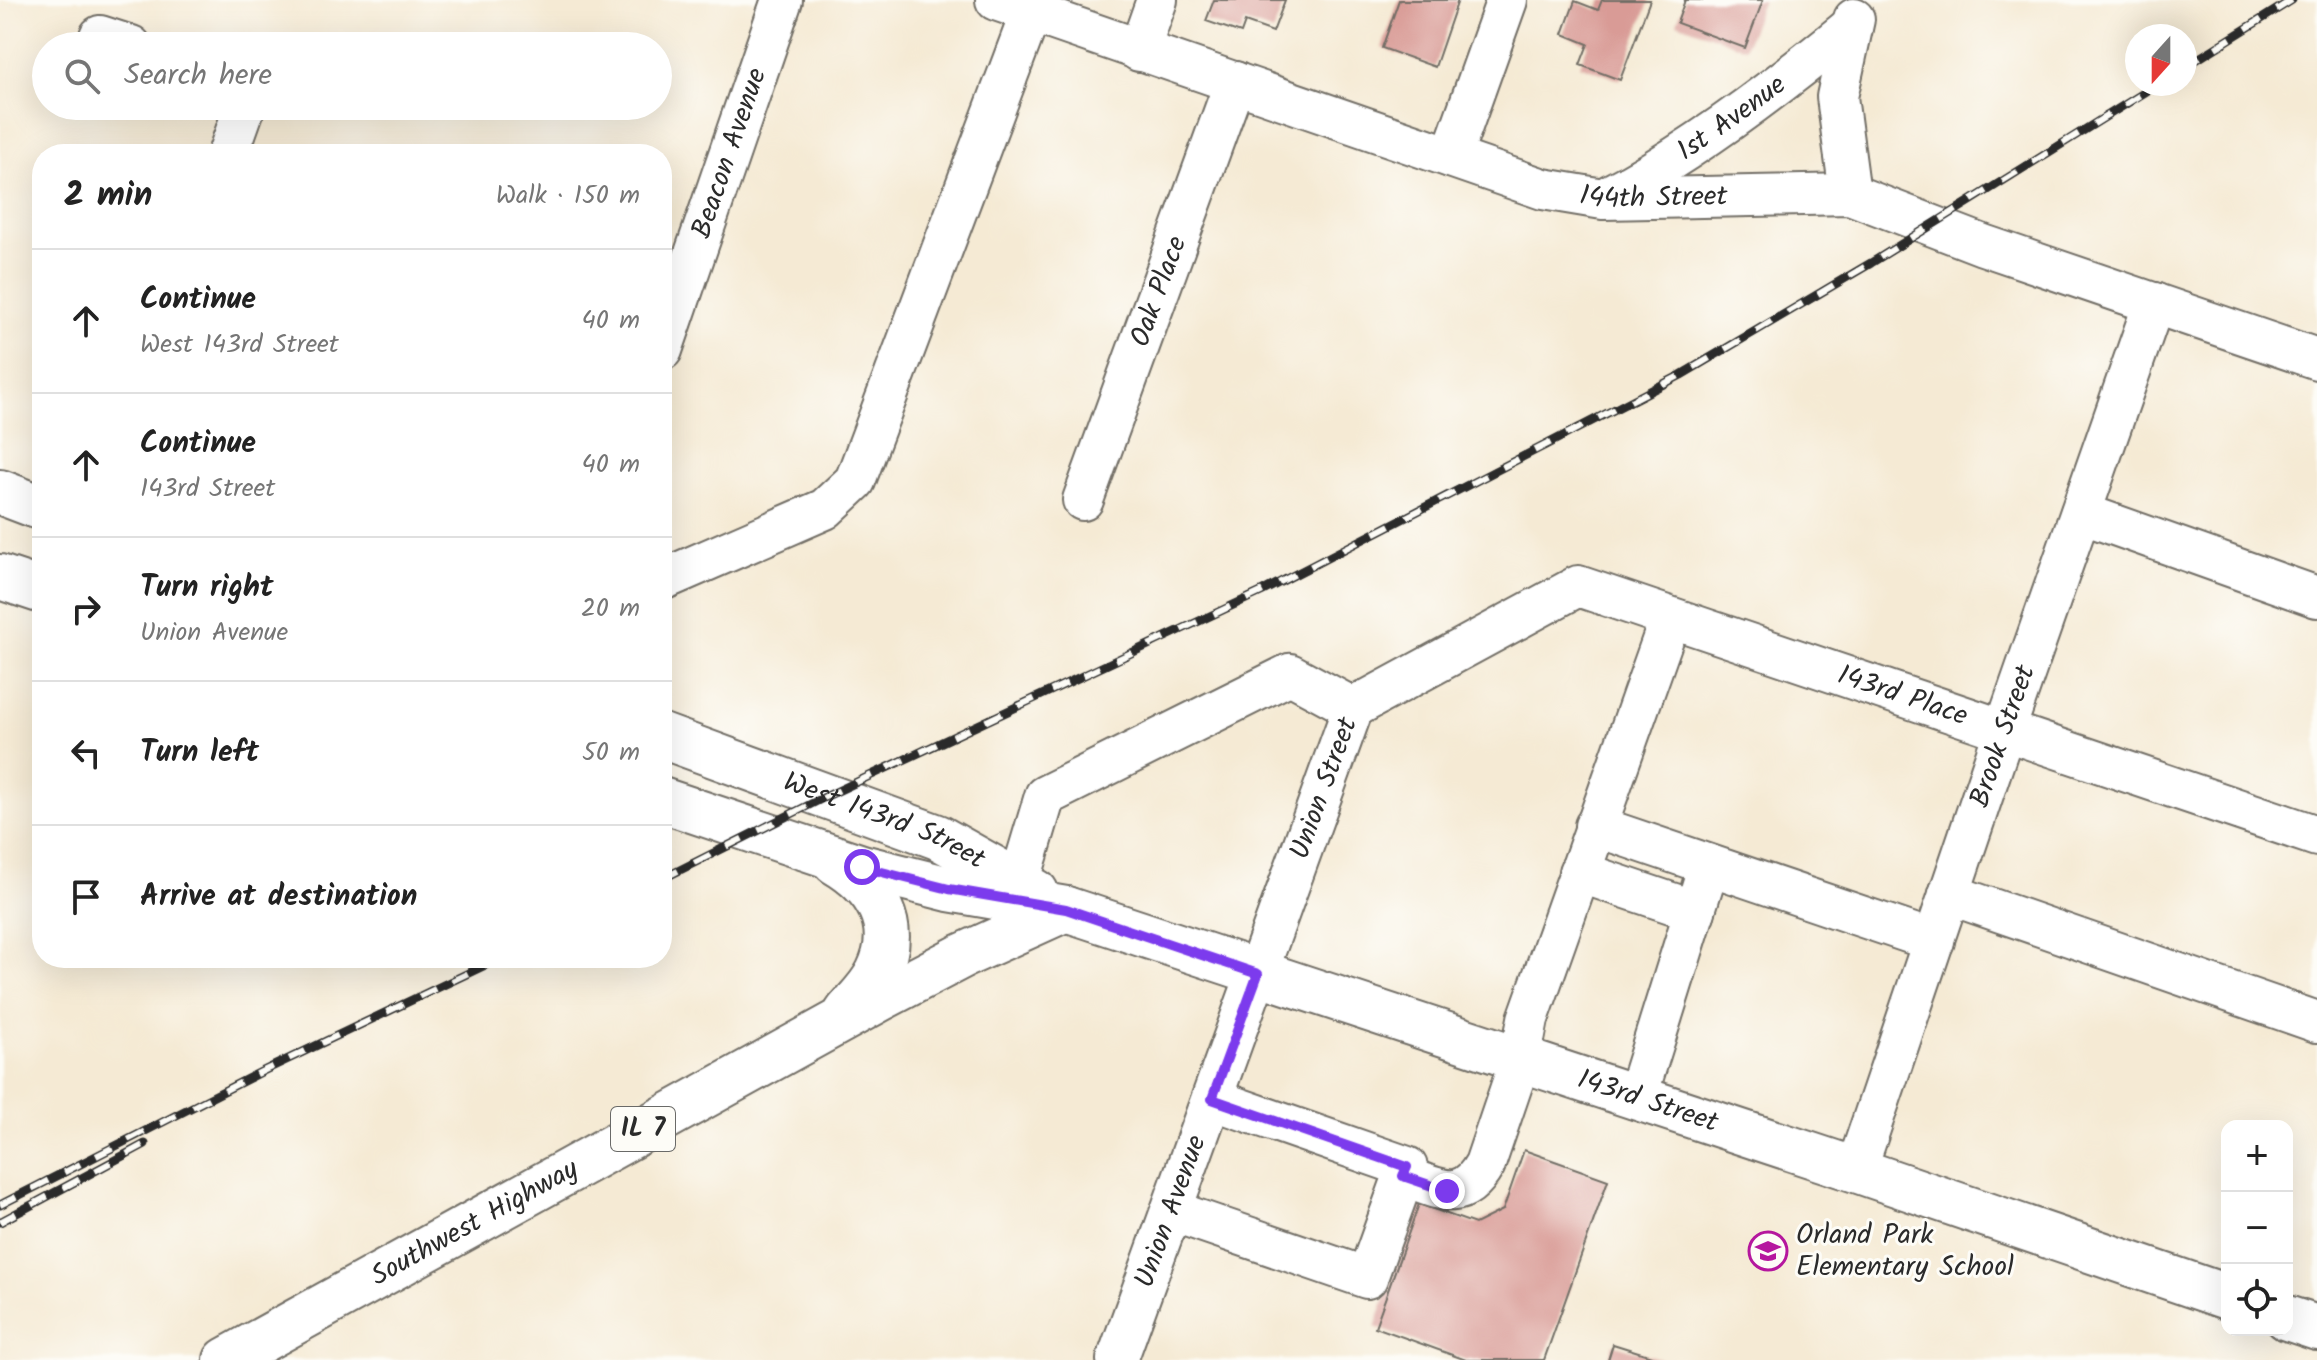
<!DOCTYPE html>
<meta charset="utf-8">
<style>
:root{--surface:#fff;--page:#f6f6f6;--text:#222;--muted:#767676;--line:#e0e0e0}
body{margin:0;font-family:Kalam,sans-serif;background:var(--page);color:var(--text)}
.controls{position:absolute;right:24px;bottom:24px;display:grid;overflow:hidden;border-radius:16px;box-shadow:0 8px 32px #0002}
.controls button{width:72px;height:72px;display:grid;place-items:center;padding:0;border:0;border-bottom:2px solid var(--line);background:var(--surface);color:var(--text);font:40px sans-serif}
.compass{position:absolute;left:2125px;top:24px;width:72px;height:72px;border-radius:50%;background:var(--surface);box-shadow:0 8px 32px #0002;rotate:201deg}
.stop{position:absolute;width:24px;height:24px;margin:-18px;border:6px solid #7c3aed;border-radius:50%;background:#fff}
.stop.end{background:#7c3aed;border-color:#fff;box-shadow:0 2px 8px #0008}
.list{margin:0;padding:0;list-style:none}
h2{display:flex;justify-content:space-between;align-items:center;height:104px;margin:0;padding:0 32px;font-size:34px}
h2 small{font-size:26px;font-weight:400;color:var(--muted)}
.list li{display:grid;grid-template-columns:52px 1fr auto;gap:24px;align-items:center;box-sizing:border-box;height:144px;padding:0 32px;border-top:2px solid var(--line)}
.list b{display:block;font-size:30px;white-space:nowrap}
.list p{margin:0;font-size:26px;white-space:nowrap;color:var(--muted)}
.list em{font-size:26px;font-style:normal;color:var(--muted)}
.icon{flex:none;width:44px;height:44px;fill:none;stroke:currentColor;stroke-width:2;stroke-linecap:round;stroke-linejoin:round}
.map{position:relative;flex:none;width:2317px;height:1360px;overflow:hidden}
.search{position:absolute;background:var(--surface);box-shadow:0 8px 32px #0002;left:32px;top:32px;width:640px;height:88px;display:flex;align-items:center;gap:20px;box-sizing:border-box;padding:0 28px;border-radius:44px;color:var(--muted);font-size:30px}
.panel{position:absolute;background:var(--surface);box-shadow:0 8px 32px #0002;left:32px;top:144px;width:640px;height:824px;border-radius:32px}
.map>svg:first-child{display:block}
.building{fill:#d99b96}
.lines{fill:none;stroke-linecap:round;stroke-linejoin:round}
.minor-casing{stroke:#726e66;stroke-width:44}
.major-casing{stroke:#726e66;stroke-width:48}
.minor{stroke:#fff;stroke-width:40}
.major{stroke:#fff;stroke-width:44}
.rail-casing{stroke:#2b2b2b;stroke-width:9}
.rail{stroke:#fdfcf7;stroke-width:6;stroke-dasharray:18;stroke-linecap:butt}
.route{stroke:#7c3aed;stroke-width:10}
.labels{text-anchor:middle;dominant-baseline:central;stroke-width:6;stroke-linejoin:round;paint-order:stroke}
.shield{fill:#fdfcf7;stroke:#6a6a68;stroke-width:2}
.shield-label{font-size:26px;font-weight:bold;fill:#2b2b2b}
.street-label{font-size:28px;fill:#2b2b2b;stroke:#fdfcf7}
.poi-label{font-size:28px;fill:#2b2b2b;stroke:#fdfcf7;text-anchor:start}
</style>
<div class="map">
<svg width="2317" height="1360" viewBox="0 0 2317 1360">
<rect width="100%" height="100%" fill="#fdfcf7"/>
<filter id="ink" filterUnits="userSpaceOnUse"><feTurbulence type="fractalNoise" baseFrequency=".0125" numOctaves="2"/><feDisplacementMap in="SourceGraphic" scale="16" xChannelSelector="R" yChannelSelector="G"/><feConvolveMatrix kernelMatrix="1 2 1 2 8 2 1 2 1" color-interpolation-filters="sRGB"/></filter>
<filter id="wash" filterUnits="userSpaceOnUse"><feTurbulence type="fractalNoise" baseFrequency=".006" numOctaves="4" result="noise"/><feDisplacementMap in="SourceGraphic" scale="32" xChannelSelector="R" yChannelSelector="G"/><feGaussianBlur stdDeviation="1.8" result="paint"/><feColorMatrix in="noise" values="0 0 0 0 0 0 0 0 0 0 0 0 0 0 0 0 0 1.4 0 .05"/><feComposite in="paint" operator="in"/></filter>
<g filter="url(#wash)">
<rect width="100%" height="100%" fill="#f5ead4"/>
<g id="blocks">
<g class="building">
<polygon points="1214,0 1285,0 1273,32 1245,22 1241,33 1206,21"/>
<polygon points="1399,0 1458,0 1435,67 1382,48"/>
<polygon points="1602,0 1650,0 1620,80 1580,65 1588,44 1563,34 1575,1 1598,10"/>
<polygon points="1685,0 1763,0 1745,48 1677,23"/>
<polygon points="1524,1150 1608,1180 1544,1360 1466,1360 1375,1327 1419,1204 1475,1224 1503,1210"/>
<polygon points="1613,1344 1661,1359 1661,1360 1608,1360"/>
</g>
</g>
</g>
<g filter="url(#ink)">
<use href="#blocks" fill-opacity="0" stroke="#726e66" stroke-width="2"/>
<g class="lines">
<g class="minor-casing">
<g id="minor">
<path id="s1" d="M996,0L1543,189L1603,199L1850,194L1983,245L2317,359"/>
<polyline points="100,36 131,46"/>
<polyline points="1139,51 1157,0"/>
<polyline points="228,154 245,106"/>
<polyline points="1451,157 1507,0"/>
<polyline points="1850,194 1837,97 1854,19"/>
<path id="s2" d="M1610,195C1693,152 1779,86 1852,26"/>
<path id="s3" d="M662,350L782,0"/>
<path id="s4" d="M1083,500L1235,82"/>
<polyline points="2081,513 2317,597"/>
<polyline points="662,580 825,509 855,481 1031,13"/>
<polyline points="1595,826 1934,941"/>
<polyline points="1579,872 1695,911"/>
<polyline points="1949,894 2317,1022"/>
<polyline points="1014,900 1045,796 1290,674 1353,708"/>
<polyline points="1636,1099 1709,865"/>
<path id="s5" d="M1856,1170L2004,732L2154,303"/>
<path d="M1403,1176C1439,1189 1462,1205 1485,1164L1520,1061L1528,1019L1670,619"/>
<polyline points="1172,1211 1367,1278 1407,1167 1212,1099"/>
<path id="s6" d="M1117,1360L1353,708L1578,586L2317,836"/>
</g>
</g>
<g class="major-casing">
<g id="major">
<polyline points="0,492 42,508"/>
<polyline points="0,577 42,591"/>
<path id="s7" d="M662,736L938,837L1036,892"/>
<path id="s8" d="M662,800L862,867L949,889L1066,909L1856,1170L2227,1297"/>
<path d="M835,862C876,886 901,925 878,972C871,987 857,1000 847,1012"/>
<polyline points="2287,1318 2317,1328"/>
<path id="s9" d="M226,1360L880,999L962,956L1066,909"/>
</g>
</g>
<use href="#minor" class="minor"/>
<use href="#major" class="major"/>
<g class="rail-casing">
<g id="rail">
<polyline points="2185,67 2292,0"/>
<polyline points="662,879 827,796 1261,592 1681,375 1871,263 2158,84"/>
<polyline points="0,1205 261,1072 500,958"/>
<polyline points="0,1222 145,1144"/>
</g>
</g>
<use href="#rail" class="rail"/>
</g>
</g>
<g class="lines" filter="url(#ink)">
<polyline class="route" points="862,867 949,889 1066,909 1258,974 1212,1099 1407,1167 1403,1176 1447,1191"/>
</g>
<defs>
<g id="school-ring" transform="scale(2)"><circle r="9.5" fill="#fdfcf7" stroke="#b5179e" stroke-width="1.5"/><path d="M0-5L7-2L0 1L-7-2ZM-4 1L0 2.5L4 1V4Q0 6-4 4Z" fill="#b5179e"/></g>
</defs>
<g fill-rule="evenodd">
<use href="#school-ring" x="1768" y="1251"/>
</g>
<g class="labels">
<rect class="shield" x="611" y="1107" width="64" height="44" rx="6"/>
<g class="shield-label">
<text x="643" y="1129">IL 7</text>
</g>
<g class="street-label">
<text stroke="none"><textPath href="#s2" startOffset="144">1st Avenue</textPath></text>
<text stroke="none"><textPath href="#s3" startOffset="208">Beacon Avenue</textPath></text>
<text stroke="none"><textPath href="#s1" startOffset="690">144th Street</textPath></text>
<text stroke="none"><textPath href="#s4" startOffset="222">Oak Place</textPath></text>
<text stroke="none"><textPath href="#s6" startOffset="1292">143rd Place</textPath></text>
<text stroke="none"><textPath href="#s5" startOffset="458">Brook Street</textPath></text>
<text stroke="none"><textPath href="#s6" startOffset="608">Union Street</textPath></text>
<text stroke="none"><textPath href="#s7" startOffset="238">West 143rd Street</textPath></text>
<text stroke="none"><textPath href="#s8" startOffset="1032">143rd Street</textPath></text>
<text stroke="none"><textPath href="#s6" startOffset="158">Union Avenue</textPath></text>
<text stroke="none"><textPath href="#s9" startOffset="284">Southwest Highway</textPath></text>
</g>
<g class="poi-label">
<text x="1796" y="1235">Orland Park<tspan x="1796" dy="32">Elementary School</tspan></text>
</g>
</g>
</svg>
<div class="controls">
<button>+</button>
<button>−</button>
<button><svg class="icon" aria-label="locate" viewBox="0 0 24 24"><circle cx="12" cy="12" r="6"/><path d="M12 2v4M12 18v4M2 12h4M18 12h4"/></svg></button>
</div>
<svg class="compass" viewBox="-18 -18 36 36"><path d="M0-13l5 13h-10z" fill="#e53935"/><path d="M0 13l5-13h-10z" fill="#767676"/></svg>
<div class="stop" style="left:862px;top:867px"></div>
<div class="stop end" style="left:1447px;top:1191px"></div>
<div class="search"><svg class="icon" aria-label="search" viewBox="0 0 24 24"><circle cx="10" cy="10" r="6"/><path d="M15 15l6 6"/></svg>Search here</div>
<section class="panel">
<h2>2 min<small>Walk · 150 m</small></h2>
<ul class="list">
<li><svg class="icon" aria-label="ahead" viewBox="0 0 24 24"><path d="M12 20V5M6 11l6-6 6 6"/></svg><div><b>Continue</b><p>West 143rd Street</p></div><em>40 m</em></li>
<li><svg class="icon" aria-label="ahead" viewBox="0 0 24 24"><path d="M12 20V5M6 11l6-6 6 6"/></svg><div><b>Continue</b><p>143rd Street</p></div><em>40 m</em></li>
<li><svg class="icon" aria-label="right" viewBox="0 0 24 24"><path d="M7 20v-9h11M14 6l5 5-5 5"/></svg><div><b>Turn right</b><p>Union Avenue</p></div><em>20 m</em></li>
<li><svg class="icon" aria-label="left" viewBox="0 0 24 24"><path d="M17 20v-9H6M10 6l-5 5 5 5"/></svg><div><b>Turn left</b></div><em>50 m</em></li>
<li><svg class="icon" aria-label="arrive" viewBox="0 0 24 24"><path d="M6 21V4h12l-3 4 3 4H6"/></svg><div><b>Arrive at destination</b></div></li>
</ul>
</section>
</div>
